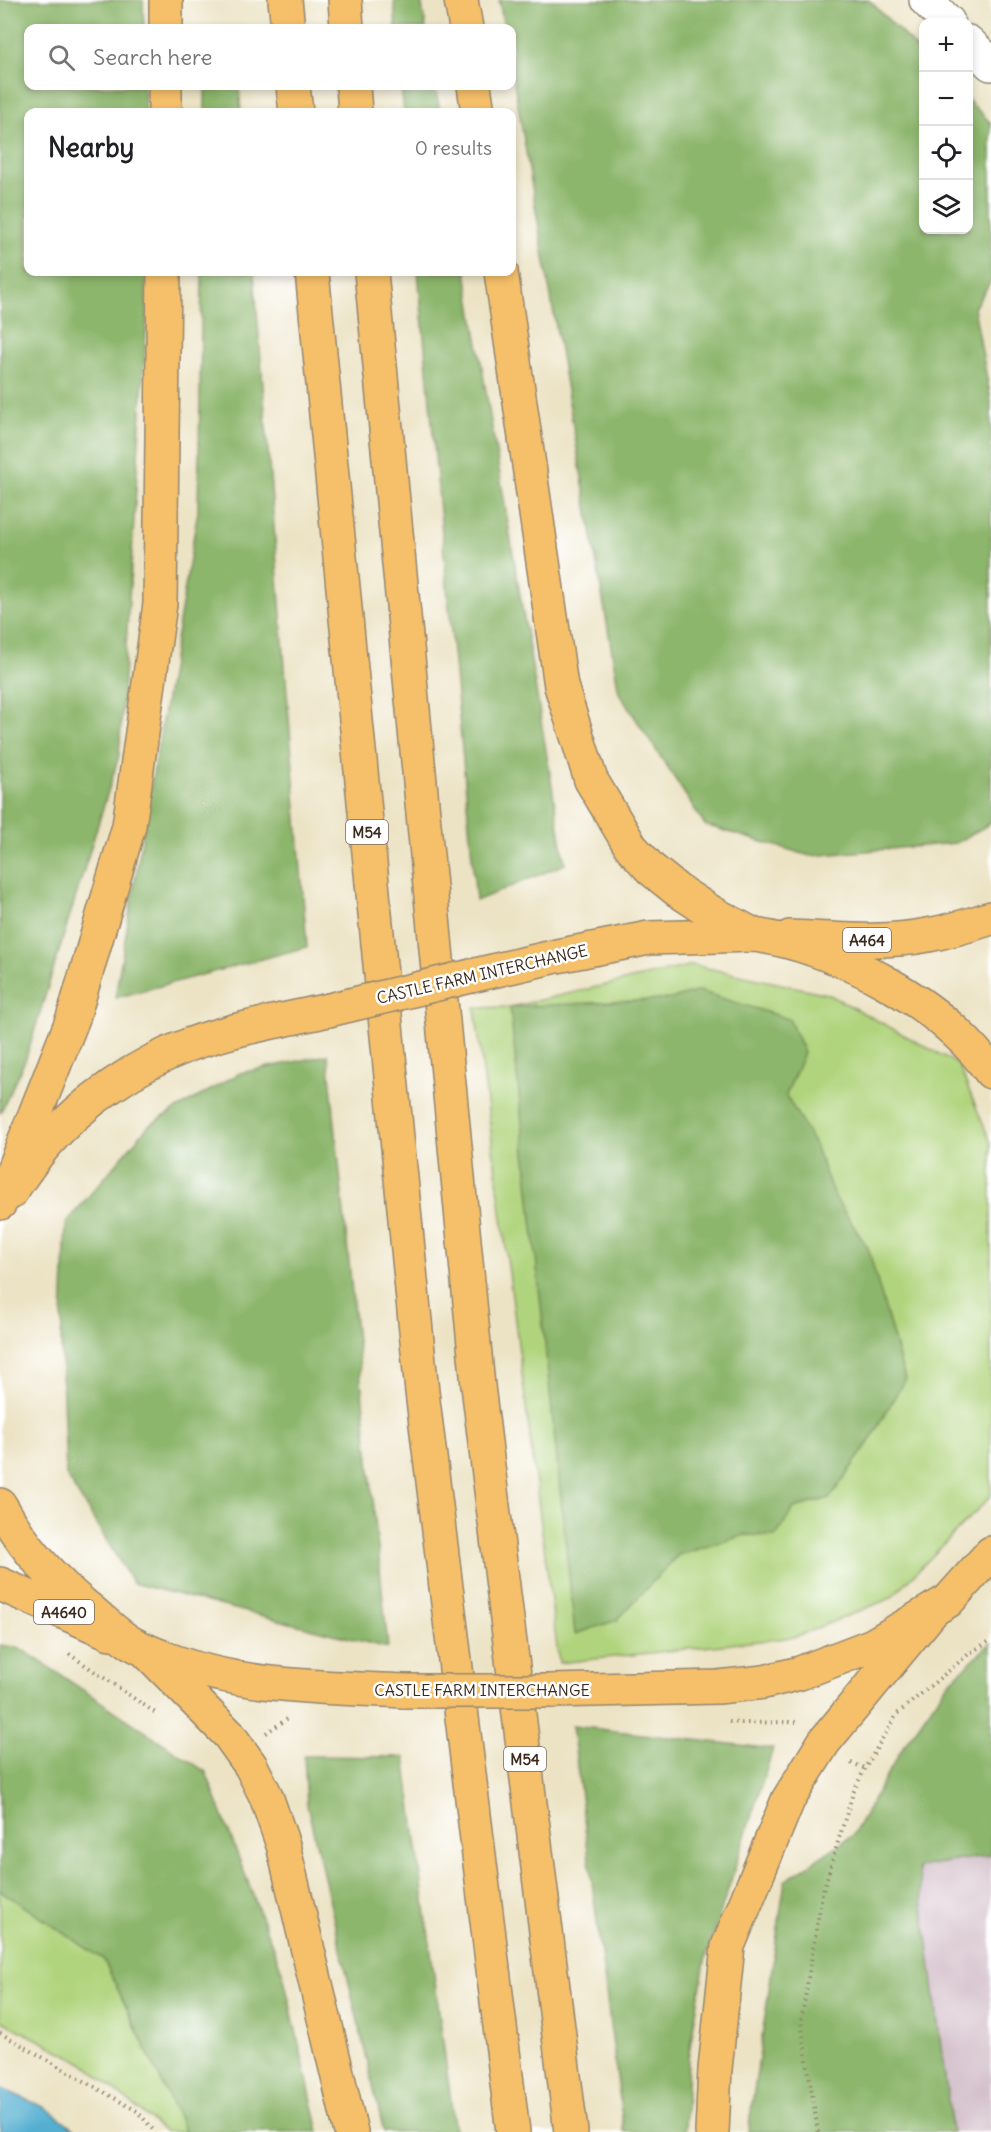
<!DOCTYPE html>
<meta charset="utf-8">
<style>
:root{--surface:#fff;--page:#f2f2f2;--text:#202124;--muted:#757577;--line:#e0e0e0}
body{margin:0;font-family:Delius,sans-serif;background:var(--page);color:var(--text)}
.controls{position:absolute;right:18px;top:18px;display:grid;overflow:hidden;border-radius:12px;box-shadow:0 3px 9px #0003}
.controls button{width:54px;height:54px;display:grid;place-items:center;padding:0;border:0;border-bottom:2px solid var(--line);background:var(--surface);color:var(--text);font:30px sans-serif}
.list{margin:0;padding:0;list-style:none}
h2{display:flex;justify-content:space-between;align-items:center;height:78px;margin:0;padding:0 24px;font-size:26px}
h2 small{font-size:20px;font-weight:400;color:var(--muted)}
.icon{flex:none;width:33px;height:33px;fill:none;stroke:currentColor;stroke-width:2;stroke-linecap:round;stroke-linejoin:round}
.map{position:relative;flex:none;width:991px;height:2132px;overflow:hidden}
.search{position:absolute;background:var(--surface);box-shadow:0 3px 9px #0003;left:24px;top:24px;width:492px;height:66px;display:flex;align-items:center;gap:15px;box-sizing:border-box;padding:0 21px;border-radius:12px;color:var(--muted);font-size:22px}
.panel{position:absolute;background:var(--surface);box-shadow:0 3px 9px #0003;left:24px;top:108px;width:492px;height:168px;border-radius:12px}
.map>svg:first-child{display:block}
.industrial{fill:#d2bdc8}
.green{fill:#b0d47d;stroke:#767f4e;stroke-width:1.5}
.forest{fill:#8cb66c;stroke:#647045;stroke-width:1.5}
.water{fill:#52aed0;stroke:#466c77;stroke-width:1.5}
.lines{fill:none;stroke-linecap:round;stroke-linejoin:round}
.minor-casing{stroke:#948671;stroke-width:36}
.primary-casing{stroke:#948671;stroke-width:36}
.trunk-casing{stroke:#948671;stroke-width:36}
.motorway-casing{stroke:#948671;stroke-width:36}
.path{stroke:#948671;stroke-width:4;stroke-dasharray:1.5 4.5;stroke-linecap:butt}
.minor{stroke:#fff;stroke-width:33}
.primary{stroke:#f6c06b;stroke-width:33}
.trunk{stroke:#f6c06b;stroke-width:33}
.motorway{stroke:#f6c06b;stroke-width:33}
.trunk-bridge-casing{stroke:#948671;stroke-width:36;stroke-linecap:butt}
.trunk-bridge{stroke:#f6c06b;stroke-width:33}
.labels{text-anchor:middle;dominant-baseline:central;stroke-width:5;stroke-linejoin:round;paint-order:stroke}
.shield{fill:#fff;stroke:#766a62;stroke-width:1.5}
.shield-label{font-size:15px;font-weight:bold;fill:#3b2a1e}
.street-label{font-size:16px;fill:#3b2a1e;stroke:#fff}
</style>
<div class="map">
<svg width="991" height="2132" viewBox="0 0 991 2132">
<rect width="100%" height="100%" fill="#fff"/>
<filter id="ink" filterUnits="userSpaceOnUse"><feTurbulence type="fractalNoise" baseFrequency=".0167" numOctaves="2"/><feDisplacementMap in="SourceGraphic" scale="12" xChannelSelector="R" yChannelSelector="G"/><feConvolveMatrix kernelMatrix="1 2 1 2 8 2 1 2 1" color-interpolation-filters="sRGB"/></filter>
<filter id="wash" filterUnits="userSpaceOnUse"><feTurbulence type="fractalNoise" baseFrequency=".008" numOctaves="4" result="noise"/><feDisplacementMap in="SourceGraphic" scale="24" xChannelSelector="R" yChannelSelector="G"/><feGaussianBlur stdDeviation="1.35" result="paint"/><feColorMatrix in="noise" values="0 0 0 0 0 0 0 0 0 0 0 0 0 0 0 0 0 1.4 0 .05"/><feComposite in="paint" operator="in"/></filter>
<g filter="url(#wash)">
<rect width="100%" height="100%" fill="#ece3c4"/>
<polygon class="industrial" points="991,1855 991,2132 952,2132 918,1866"/>
<g class="green">
<polygon points="693,965 828,994 958,1064 991,1143 991,1496 891,1598 795,1637 559,1663 475,1008 510,1007"/>
<polygon points="0,1890 104,1960 185,2132 165,2132 83,2063 0,2020"/>
</g>
<g class="forest">
<polygon points="0,0 143,0 144,28 28,28 28,86 144,86 145,112 28,112 28,272 146,272 147,316 119,756 26,1058 0,1114"/>
<polygon points="394,0 421,0 426,28 396,28"/>
<polygon points="499,0 869,0 923,55 924,230 968,230 969,101 991,123 991,281 974,308 991,401 991,823 956,843 810,856 705,825 619,693 512,71 512,28 504,28"/>
<polygon points="205,86 239,86 241,112 205,112"/>
<polygon points="401,86 435,86 440,112 404,112"/>
<polygon points="202,272 254,272 307,947 115,998 198,511"/>
<polygon points="418,272 466,272 565,864 476,901"/>
<polygon points="699,991 789,1019 804,1053 786,1095 815,1145 834,1196 868,1248 905,1379 869,1442 830,1498 794,1508 776,1536 745,1535 678,1555 617,1620 575,1634 510,1007 671,999"/>
<polygon points="328,1055 388,1648 133,1583 66,1475 61,1343 66,1223 149,1125 240,1073"/>
<polygon points="991,1643 991,1855 918,1867 952,2132 748,2132 785,1881 853,1835 902,1749 948,1683"/>
<polygon points="0,1645 20,1648 206,1772 283,1974 319,2132 185,2132 104,1960 0,1890"/>
<polygon points="572,1726 773,1749 705,1961 688,2058 685,2132 624,2132"/>
<polygon points="304,1756 405,1757 455,2132 384,2132 307,1805"/>
</g>
<polygon class="water" points="0,2088 46,2108 79,2132 0,2132"/>
</g>
<g filter="url(#ink)">
<g class="lines">
<g class="minor-casing">
<g id="minor">
<polyline points="926,0 948,22"/>
<polyline points="968,42 991,64"/>
</g>
</g>
<g class="primary-casing">
<g id="primary">
<path d="M790,937C836,939 883,944 928,935C950,931 970,925 991,918"/>
<polyline points="0,1584 110,1633"/>
</g>
</g>
<g class="trunk-casing">
<g id="trunk">
<path d="M471,976L557,956L649,938L754,935C836,946 942,1003 991,1072"/>
<path d="M10,1193C21,1177 32,1160 45,1145C84,1100 136,1065 191,1044C236,1028 284,1020 329,1010"/>
<path d="M0,1505C21,1544 51,1578 85,1606C99,1617 113,1631 128,1641C139,1648 153,1653 165,1658C241,1688 325,1687 405,1691"/>
<polyline points="551,1691 718,1687 764,1682 800,1673 873,1645 934,1609 948,1601 991,1553"/>
</g>
</g>
<g class="motorway-casing">
<g id="motorway">
<polyline points="285,0 288,28"/>
<polyline points="345,0 347,28"/>
<polyline points="461,0 466,28"/>
<polyline points="166,28 166,0"/>
<polyline points="293,86 296,112"/>
<polyline points="353,86 355,112"/>
<polyline points="474,86 478,112"/>
<polyline points="165,112 165,86"/>
<polyline points="312,272 422,1392 513,2132"/>
<polyline points="371,272 478,1386 571,2132"/>
<polyline points="501,272 561,686 591,780 631,847 651,869 677,890 711,912 754,935"/>
<polyline points="0,1203 73,1018 129,826 160,604 164,272"/>
<polyline points="145,1650 229,1735 251,1766 266,1796 283,1845 351,2132"/>
<polyline points="712,2132 715,2069 728,1946 788,1800 824,1742 934,1609"/>
</g>
</g>
<g class="path">
<polyline points="69,1654 157,1714"/>
<polyline points="729,1722 742,1723 796,1722"/>
<polyline points="266,1733 287,1719"/>
<polyline points="851,1763 865,1768"/>
<polyline points="0,2033 137,2111 155,2132"/>
<polyline points="818,2132 801,2022 822,1894 853,1793 865,1768 897,1714 970,1653 991,1640"/>
</g>
<use href="#minor" class="minor"/>
<use href="#primary" class="primary"/>
<use href="#trunk" class="trunk"/>
<use href="#motorway" class="motorway"/>
<g class="trunk-bridge-casing">
<g id="trunk-bridge">
<polyline points="329,1010 471,976"/>
<polyline points="405,1691 551,1691"/>
</g>
</g>
<use href="#trunk-bridge" class="trunk-bridge"/>
</g>
</g>
<g class="labels">
<g class="shield">
<rect x="346" y="820" width="42" height="24" rx="4.5"/>
<rect x="843" y="928" width="48" height="24" rx="4.5"/>
<rect x="34" y="1600" width="60" height="24" rx="4.5"/>
<rect x="504" y="1747" width="42" height="24" rx="4.5"/>
</g>
<g class="shield-label">
<text x="367" y="832">M54</text>
<text x="867" y="940">A464</text>
<text x="64" y="1612">A4640</text>
<text x="525" y="1759">M54</text>
</g>
<g class="street-label">
<text transform="translate(482 974) rotate(-13)">CASTLE FARM INTERCHANGE</text>
<text x="482" y="1690">CASTLE FARM INTERCHANGE</text>
</g>
</g>
</svg>
<div class="controls">
<button>+</button>
<button>−</button>
<button><svg class="icon" aria-label="locate" viewBox="0 0 24 24"><circle cx="12" cy="12" r="6"/><path d="M12 2v4M12 18v4M2 12h4M18 12h4"/></svg></button>
<button><svg class="icon" aria-label="layers" viewBox="0 0 24 24"><path d="M12 4l9 5-9 5-9-5zM3 14l9 5 9-5"/></svg></button>
</div>
<div class="search"><svg class="icon" aria-label="search" viewBox="0 0 24 24"><circle cx="10" cy="10" r="6"/><path d="M15 15l6 6"/></svg>Search here</div>
<section class="panel">
<h2>Nearby<small>0 results</small></h2>
<ul class="list">
</ul>
</section>
</div>
